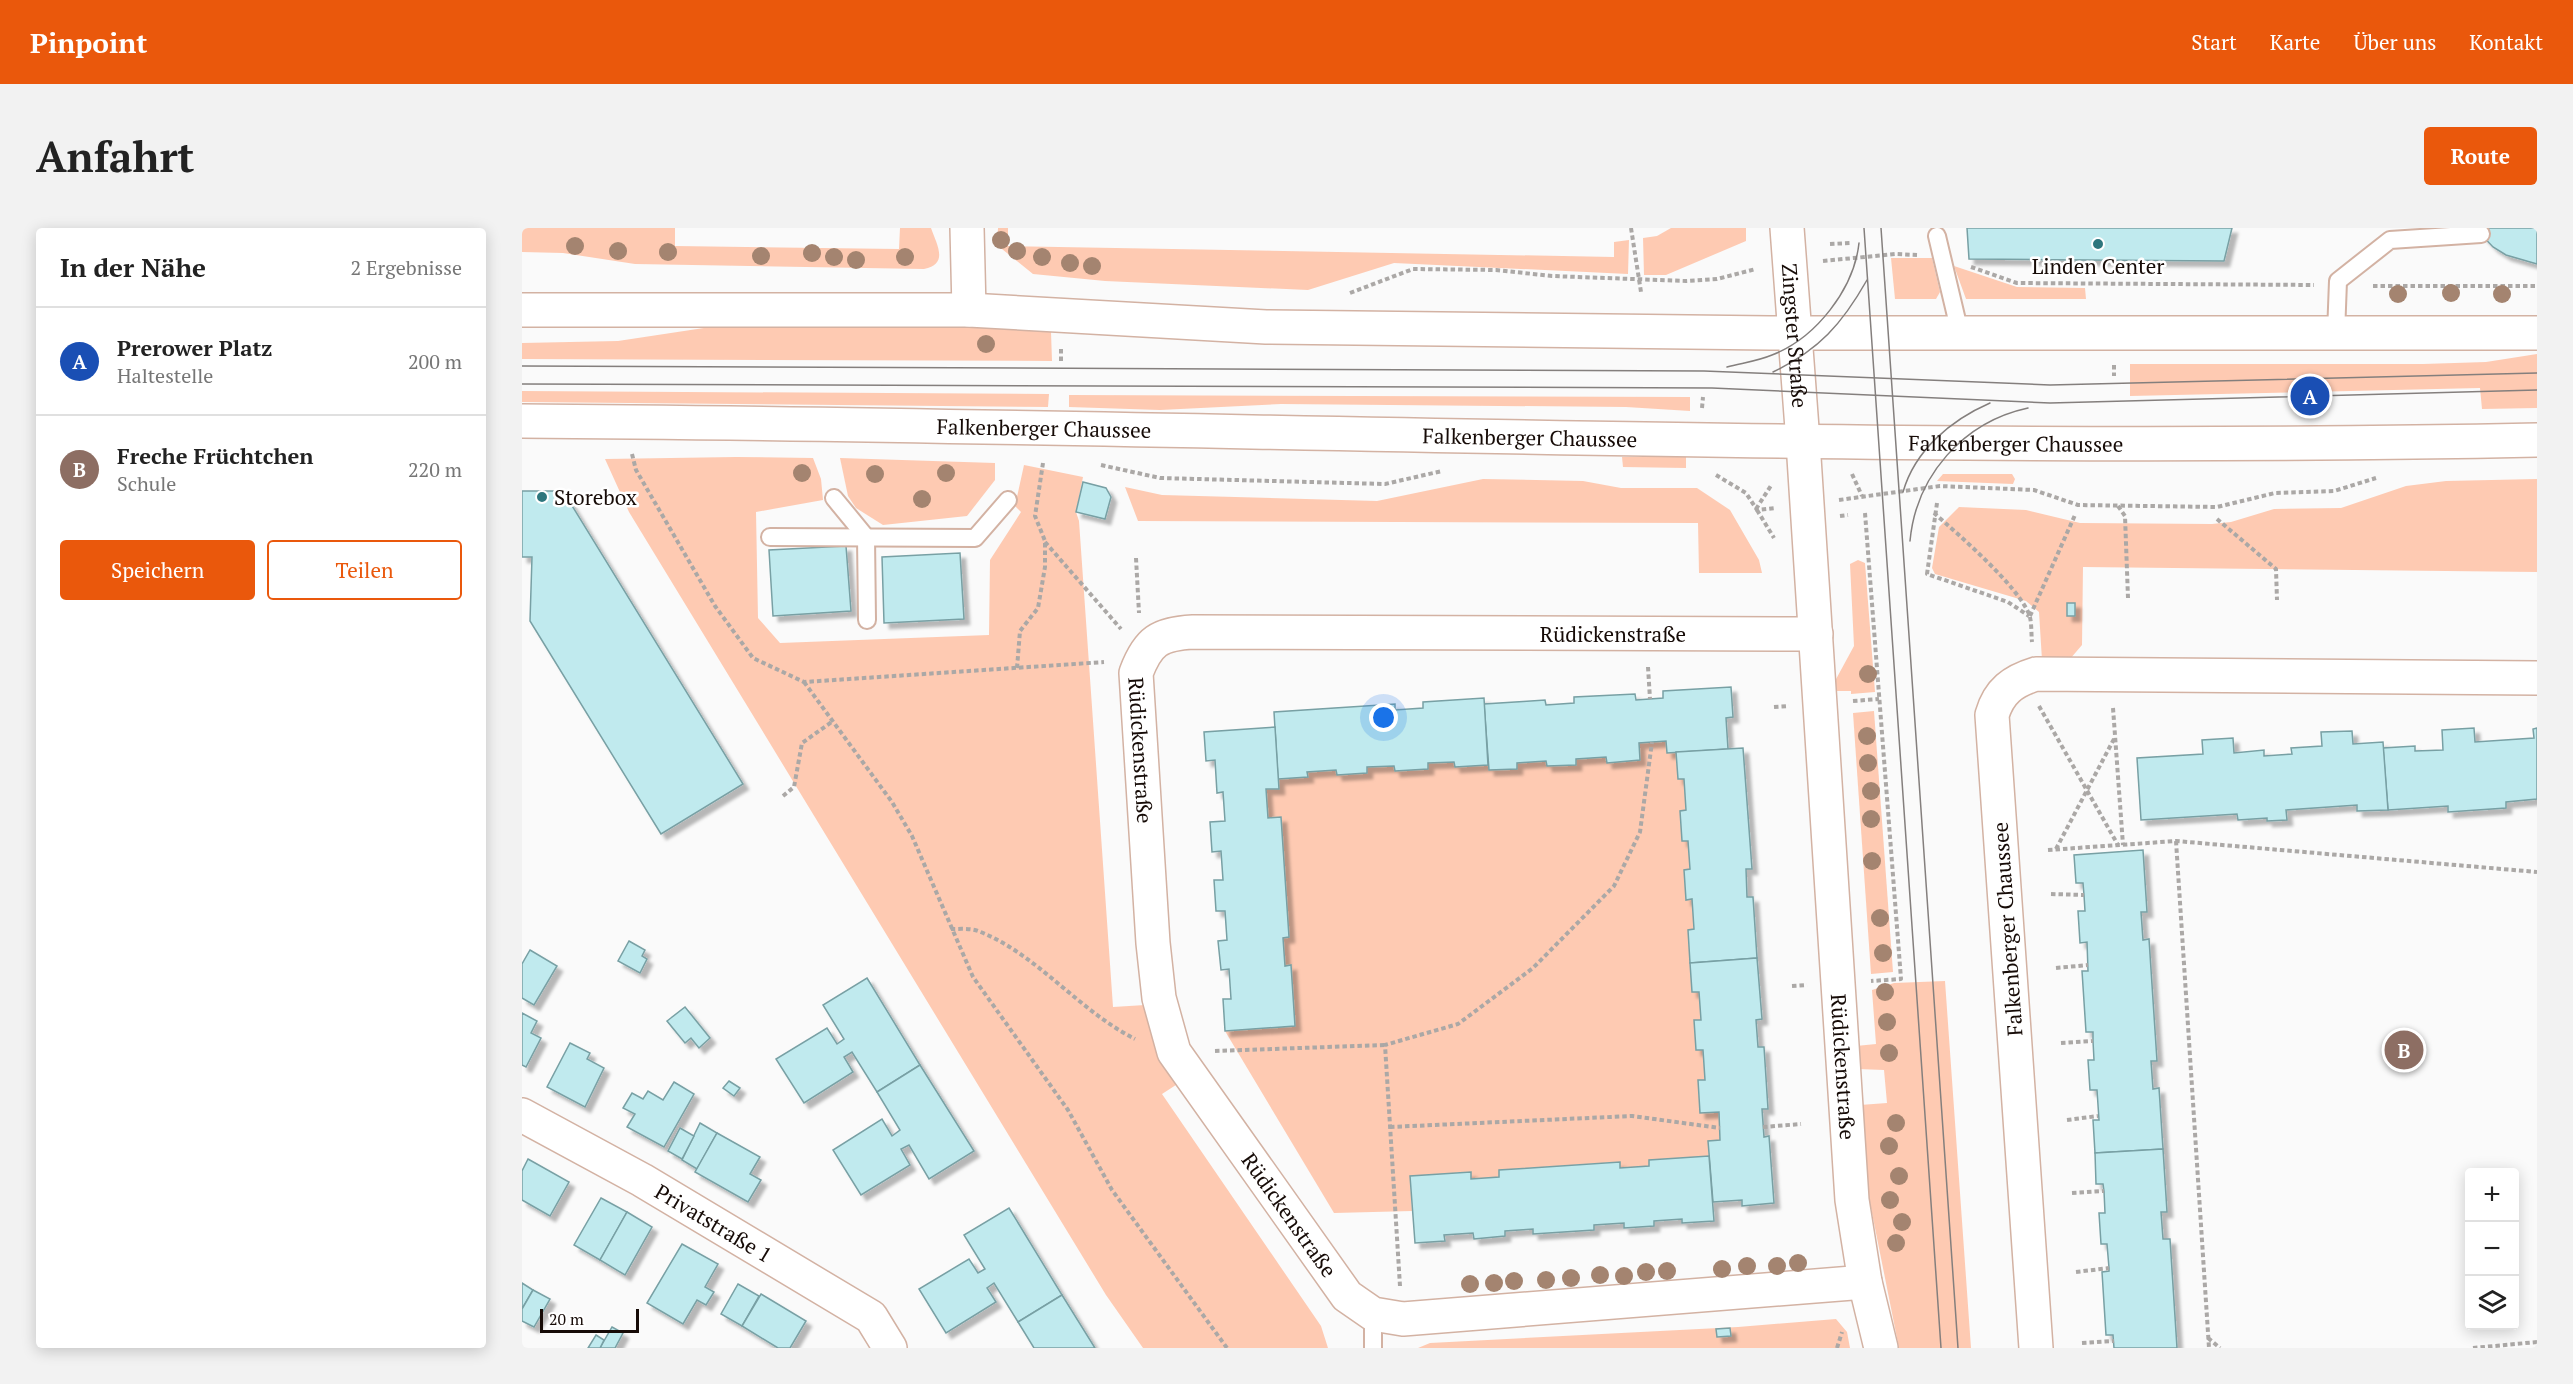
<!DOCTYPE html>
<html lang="de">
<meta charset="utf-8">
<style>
:root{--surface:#fff;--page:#f2f2f2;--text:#222;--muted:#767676;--line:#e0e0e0;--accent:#ea580c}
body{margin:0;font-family:"PT Serif",serif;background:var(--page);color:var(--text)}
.controls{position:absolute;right:18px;bottom:18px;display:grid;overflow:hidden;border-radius:6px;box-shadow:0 3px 15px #0003}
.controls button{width:54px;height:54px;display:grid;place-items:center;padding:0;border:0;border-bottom:2px solid var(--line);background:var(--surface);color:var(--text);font:30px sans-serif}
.scale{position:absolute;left:18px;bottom:15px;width:99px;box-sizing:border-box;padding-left:6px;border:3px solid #160b07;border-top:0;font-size:16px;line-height:21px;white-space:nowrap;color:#160b07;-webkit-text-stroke:4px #fff;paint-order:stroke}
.you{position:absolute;left:862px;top:490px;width:21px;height:21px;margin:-15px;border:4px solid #fff;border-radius:50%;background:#1a73e8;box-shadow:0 0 0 9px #1a73e833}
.badge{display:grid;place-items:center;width:39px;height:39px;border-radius:50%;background:var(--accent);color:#fff;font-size:20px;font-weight:700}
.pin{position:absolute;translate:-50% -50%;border:3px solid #fff;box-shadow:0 2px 6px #0006}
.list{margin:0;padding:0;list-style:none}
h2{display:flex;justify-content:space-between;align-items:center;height:78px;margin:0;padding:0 24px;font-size:26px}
h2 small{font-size:20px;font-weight:400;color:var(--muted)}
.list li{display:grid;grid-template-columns:39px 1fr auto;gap:18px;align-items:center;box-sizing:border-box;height:108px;padding:0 24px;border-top:2px solid var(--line)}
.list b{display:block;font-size:22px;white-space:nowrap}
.list p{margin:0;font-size:20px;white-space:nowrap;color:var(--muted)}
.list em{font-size:20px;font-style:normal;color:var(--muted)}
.actions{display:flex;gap:12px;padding:18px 24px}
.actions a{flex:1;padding:14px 0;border:2px solid var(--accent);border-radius:6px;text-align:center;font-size:21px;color:var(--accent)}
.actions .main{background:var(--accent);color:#fff}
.icon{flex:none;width:33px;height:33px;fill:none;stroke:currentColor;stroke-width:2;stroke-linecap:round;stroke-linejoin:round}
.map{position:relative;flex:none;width:2015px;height:1120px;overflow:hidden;border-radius:6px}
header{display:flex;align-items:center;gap:36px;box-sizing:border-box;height:84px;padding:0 30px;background:var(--accent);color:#fff}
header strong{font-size:28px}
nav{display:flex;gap:33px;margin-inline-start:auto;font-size:21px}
.intro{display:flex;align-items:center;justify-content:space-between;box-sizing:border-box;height:144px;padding:0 36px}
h1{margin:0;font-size:42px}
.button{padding:15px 27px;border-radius:6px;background:var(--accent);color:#fff;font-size:21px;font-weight:700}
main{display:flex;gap:36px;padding:0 36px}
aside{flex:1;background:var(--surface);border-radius:6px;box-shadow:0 3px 15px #0003}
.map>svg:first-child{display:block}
.green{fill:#fecab2}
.building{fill:#c0eaee;stroke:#78a0a4;stroke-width:1.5;filter:url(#shadow)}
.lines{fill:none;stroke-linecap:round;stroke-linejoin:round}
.lane-casing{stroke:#d3b2a3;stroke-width:20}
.street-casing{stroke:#d3b2a3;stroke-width:36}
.secondary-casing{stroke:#d3b2a3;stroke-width:36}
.path{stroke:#aba8a6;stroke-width:4;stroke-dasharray:4.5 3;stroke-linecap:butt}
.lane{stroke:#fff;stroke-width:16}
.street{stroke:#fff;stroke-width:33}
.secondary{stroke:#fff;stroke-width:33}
.tram{stroke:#847f7d;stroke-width:1.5}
.tree{fill:#a48470}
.poi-dot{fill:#2d767d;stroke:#fff;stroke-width:2}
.labels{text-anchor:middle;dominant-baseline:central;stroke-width:5;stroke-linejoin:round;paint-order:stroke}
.poi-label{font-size:21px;fill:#160b07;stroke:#fff}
.street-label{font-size:21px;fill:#160b07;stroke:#fff}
</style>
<header>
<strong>Pinpoint</strong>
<nav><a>Start</a><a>Karte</a><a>Über uns</a><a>Kontakt</a></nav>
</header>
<div class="intro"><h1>Anfahrt</h1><a class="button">Route</a></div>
<main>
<aside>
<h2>In der Nähe<small>2 Ergebnisse</small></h2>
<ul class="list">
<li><span class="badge" style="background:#1a4fb4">A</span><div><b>Prerower Platz</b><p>Haltestelle</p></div><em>200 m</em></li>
<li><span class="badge" style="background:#8d6e63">B</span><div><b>Freche Früchtchen</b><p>Schule</p></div><em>220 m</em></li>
</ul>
<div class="actions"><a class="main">Speichern</a><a>Teilen</a></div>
</aside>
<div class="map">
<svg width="2015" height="1120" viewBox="0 0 2015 1120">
<defs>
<filter id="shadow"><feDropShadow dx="5.5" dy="5.5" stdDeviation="1.5" flood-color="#0004"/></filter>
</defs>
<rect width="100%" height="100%" fill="#fafafa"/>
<g class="green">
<path d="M0,0H153V18L377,21L378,0H409C415,17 427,36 402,41L113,36L41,25L0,24Z"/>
<polygon points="476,0 486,0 486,18 1092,29 1092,14 1107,12 1106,46 872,35 786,62 583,53 511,46 475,17"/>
<polygon points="1149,0 1224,0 1224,13 1144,47 1122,47 1121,10 1135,8"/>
<polygon points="1369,30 1410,30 1418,64 1414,71 1373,71"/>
<polygon points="1432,38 1495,59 1563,60 1564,71 1444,71"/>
<polygon points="195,98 434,98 529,104 530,133 0,131 0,115 96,113"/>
<polygon points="2015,126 2015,180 1960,181 1958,160 1608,168 1608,136 1901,136 1964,134"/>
<polygon points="0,163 527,166 526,179 0,174"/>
<polygon points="547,167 1168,169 1168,183 1104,179 759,176 638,182 547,179"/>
<path d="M214,229L291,230L299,251L301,272L234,284L236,390L258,415L467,407L468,332L499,284L493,278L502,237L561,249L554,284L557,293L591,779L623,777C630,807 640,829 657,855L640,866L799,1098L806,1120H621L584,1067L107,284L83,231Z"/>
<polygon points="1100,229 1164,229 1164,240 1101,239"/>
<polygon points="318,230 473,235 473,252 445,288 361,297 334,280 326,268"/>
<polygon points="1421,246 1490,246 1493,251 1491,256 1415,253"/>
<polygon points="961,251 1061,253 1099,260 1175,260 1208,282 1237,332 1240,345 1177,345 1176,295 616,293 603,259 640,267 855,273"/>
<polygon points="2015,251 2015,344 1561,339 1560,417 1548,431 1520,432 1517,384 1504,373 1413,346 1410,340 1417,299 1437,279 1504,282 1558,295 1690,296 1709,294 1752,281 1819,280 1884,258 1924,253"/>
<polygon points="1336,332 1343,335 1353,464 1329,466 1329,463 1311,463 1313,453 1332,418 1328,336"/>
<polygon points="1352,483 1371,744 1349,746 1331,485"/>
<polygon points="1144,513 1145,525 1154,524 1156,551 1162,551 1164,582 1158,583 1160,613 1166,613 1168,641 1162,642 1164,672 1170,671 1172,701 1166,702 1170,764 1177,764 1179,792 1172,793 1174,822 1181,822 1183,852 1176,853 1178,885 1197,884 1198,912 1186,913 1187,928 1127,932 1127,938 1098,940 1097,934 977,942 977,949 949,951 948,944 888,948 890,983 812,985 703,803 773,798 769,738 763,738 761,710 767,709 759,589 746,590 744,561 757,561 756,551 785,549 785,544 814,542 815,547 845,545 845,539 872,538 873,543 906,541 906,535 932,534 933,539 966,537 967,542 995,541 995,535 1024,533 1025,538 1054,537 1054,531 1084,529 1085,534 1117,532 1117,515"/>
<polygon points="1423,753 1449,1120 1377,1120 1344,955 1338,877 1365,875 1362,842 1336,841 1334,818 1354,816 1350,762 1372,755"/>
<polygon points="1314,1091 1325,1104 1328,1120 896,1120 908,1115 1216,1099"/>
</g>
<g class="building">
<polygon points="1445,0 1710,0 1702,33 1447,31"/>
<polygon points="1953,0 2015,0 2015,36 1984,27 1971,19"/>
<polygon points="561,254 584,260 589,269 583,291 554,284"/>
<polygon points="0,263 41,263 221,556 139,606 8,393 10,329 0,329"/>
<polygon points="324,318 329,383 251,388 247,322"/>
<polygon points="438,325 442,391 362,395 360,329"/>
<rect x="1545" y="375" width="8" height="13"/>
<polygon points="1209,459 1211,489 1204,490 1206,521 1145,525 1144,513 1117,515 1118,532 1085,535 1084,529 1054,531 1054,537 1025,538 1024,533 995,535 995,541 967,542 962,476 1023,472 1024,477 1052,475 1052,469 1113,466 1114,472 1141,470 1141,463"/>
<polygon points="962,470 966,537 933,539 932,534 906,535 906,541 873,543 872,538 845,539 845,545 815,547 814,542 785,544 786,549 756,551 752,484 873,476 873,482 901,480 901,474"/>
<polygon points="753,499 757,561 744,561 746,590 759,589 767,709 761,710 763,738 769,737 773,798 703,803 701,771 709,771 707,741 699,742 696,713 705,712 703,683 694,683 692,652 701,652 699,623 690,624 688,594 703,593 701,564 695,565 693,532 684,533 682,504"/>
<polygon points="1952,500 1953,514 2012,510 2011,501 2015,500 2015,571 1984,574 1984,580 1926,584 1926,578 1866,582 1861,520 1893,518 1893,523 1921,522 1920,502"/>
<polygon points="1830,503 1831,516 1861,514 1866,582 1835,583 1835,577 1764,582 1765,592 1745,593 1745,590 1716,592 1715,586 1619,592 1615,530 1681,526 1680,512 1711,510 1712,525 1742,522 1742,528 1770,526 1769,520 1800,518 1799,504"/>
<polygon points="1221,520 1230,641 1224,641 1225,669 1231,669 1235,730 1168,735 1166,702 1172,701 1170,671 1164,672 1162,642 1168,641 1166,613 1160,613 1158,583 1164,582 1162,551 1156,551 1154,524"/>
<polygon points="1621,622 1625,684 1619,684 1621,712 1627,711 1635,833 1629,833 1631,861 1637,860 1641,921 1573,925 1571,892 1577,892 1575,862 1568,862 1566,832 1572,832 1571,813 1571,804 1564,804 1560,743 1566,743 1565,714 1558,715 1556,683 1563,683 1562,667 1561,655 1554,655 1552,627"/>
<polygon points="107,713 123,722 120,728 125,731 118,745 96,733"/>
<polygon points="8,722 35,738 12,777 0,770 0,736"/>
<polygon points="1235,730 1240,791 1234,792 1236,819 1242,819 1246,881 1240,881 1242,909 1247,908 1252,975 1220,978 1220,972 1191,974 1186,913 1198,912 1197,884 1178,885 1176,852 1183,852 1181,822 1174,822 1172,792 1179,792 1177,764 1170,764 1168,735"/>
<polygon points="345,750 398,837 355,864 330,824 322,829 331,844 282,875 254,831 305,800 315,816 322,811 301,777"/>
<polygon points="163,779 188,810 177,820 169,810 163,815 145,793"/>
<polygon points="0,785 15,793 9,805 19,810 4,839 0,837"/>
<polygon points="48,815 68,825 65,831 82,840 63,879 25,859"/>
<polygon points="398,837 452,923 407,951 387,917 379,921 388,937 339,967 311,922 360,891 370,908 378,902 355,864"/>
<polygon points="207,853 218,860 212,868 201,860"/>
<polygon points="152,854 172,866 142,919 105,899 113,886 101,880 110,865 121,871 126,863 141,872"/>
<polygon points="178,895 195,905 175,941 160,932"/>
<polygon points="158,900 172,908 160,931 146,923"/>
<polygon points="195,905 238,929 228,946 239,952 226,974 173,944"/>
<polygon points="1641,921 1645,984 1639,984 1641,1011 1648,1011 1655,1120 1592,1120 1591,1107 1584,1107 1580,1044 1587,1043 1587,1040 1585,1016 1579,1016 1577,985 1583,985 1582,963 1581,956 1574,956 1573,925"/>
<polygon points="1187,928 1192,993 1160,995 1160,991 1132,993 1132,998 1102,1000 1102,995 1072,997 1072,1002 1011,1006 1011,1001 983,1003 983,1008 952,1011 951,1005 922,1007 923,1013 893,1015 888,948 949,944 949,951 977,949 977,942 1098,934 1098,940 1127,938 1127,932"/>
<polygon points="6,931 47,954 28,988 0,972 0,943"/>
<polygon points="79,970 105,984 78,1032 52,1017"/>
<polygon points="487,980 540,1067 496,1094 472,1055 465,1060 474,1074 424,1105 397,1061 447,1031 456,1045 463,1041 442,1007"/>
<polygon points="105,984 130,999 103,1047 78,1032"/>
<polygon points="160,1016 196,1036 183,1059 192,1064 184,1077 175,1072 161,1096 125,1075"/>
<polygon points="0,1055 11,1062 0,1081"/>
<polygon points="216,1056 237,1068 220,1098 199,1086"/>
<polygon points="11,1062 28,1071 12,1099 0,1093 0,1081"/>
<polygon points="239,1066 284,1093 268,1120 256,1120 220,1098"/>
<polygon points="540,1067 573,1120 512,1120 496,1094"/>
<polygon points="90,1099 101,1105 93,1120 78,1120"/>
<polygon points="1208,1100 1209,1108 1195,1109 1194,1101"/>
<polygon points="74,1107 82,1112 78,1120 66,1120"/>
</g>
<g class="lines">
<g class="lane-casing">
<g id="lane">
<polyline points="1415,8 1438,105"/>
<polyline points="1814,106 1816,53 1868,12 1959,6"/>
<polyline points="312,270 344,309 345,392"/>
<polyline points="248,309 453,310 486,272"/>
<polyline points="851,1120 851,1086"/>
</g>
</g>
<g class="street-casing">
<g id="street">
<polyline points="445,0 447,82"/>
<path id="s1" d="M1281,214L1330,972L1343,1054L1359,1120"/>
<path id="s2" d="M1294,406L671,404C637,406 626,413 614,445L631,715L637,770L652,824L825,1068L851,1086L881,1091L1343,1054"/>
<path id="s3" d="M0,887L120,952L349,1089L368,1120"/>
<path d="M1514,1120L1470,487C1477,463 1491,453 1514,446L2015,450"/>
</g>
</g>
<g class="secondary-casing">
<g id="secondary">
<path id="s4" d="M1265,0L1281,214"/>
<polyline points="0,82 447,82 744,99 1248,105 2015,105"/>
<path id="s5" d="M0,193C672,197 1343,226 2015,212"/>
</g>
</g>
<g class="path">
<polyline points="1109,0 1119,64"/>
<polyline points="1308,16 1328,15"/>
<polyline points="1301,33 1373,26 1395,27"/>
<polyline points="1449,39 1495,55 1792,57"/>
<polyline points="1851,58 2015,58"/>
<polyline points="828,65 891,41 974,42 1030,48 1164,53 1195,51 1234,41"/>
<polyline points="539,133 539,120"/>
<polyline points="1592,137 1592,148"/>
<polyline points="1180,180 1181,169"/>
<polyline points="110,226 114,242 193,378 231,430 282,454 582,434"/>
<polyline points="579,237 638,250 863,256 920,243"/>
<polyline points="1330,246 1340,268"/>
<polyline points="1194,247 1224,265 1235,282 1253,280"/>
<polyline points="1317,272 1418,258 1512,262 1556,277 1695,279 1753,265 1812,263 1854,250"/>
<polyline points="1415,275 1405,346 1486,374 1507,388"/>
<polyline points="1596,278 1603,288 1606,370"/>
<polyline points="1234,281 1250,256"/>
<polyline points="1235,282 1252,310"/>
<polyline points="1343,285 1379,751 1349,753"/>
<path d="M1412,285C1437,307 1495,357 1507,386C1510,394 1509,405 1510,414"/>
<polyline points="1318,288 1326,287"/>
<polyline points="1695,291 1754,341 1755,372"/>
<polyline points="523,314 599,401"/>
<polyline points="614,330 617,385"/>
<polyline points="1508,388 1553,287"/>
<polyline points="1126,439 1128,471"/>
<polyline points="495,440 498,403 516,380 523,339 523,313 513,288 521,235"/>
<polyline points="282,454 370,574 390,608 451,749 546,882 590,962 705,1120"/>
<polyline points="1331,473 1357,471"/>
<polyline points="1517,478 1596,617"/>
<polyline points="1252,479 1267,478"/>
<polyline points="1591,480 1601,617"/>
<polyline points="261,568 272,559 280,515 311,493"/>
<polyline points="1654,613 1687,1120"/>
<polyline points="1534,621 1593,509"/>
<polyline points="1526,622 1654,613 2015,644"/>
<polyline points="1529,666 1562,667"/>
<path d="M429,701C437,701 448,700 456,703C514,725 557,783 613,811"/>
<polyline points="1534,740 1566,737"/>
<polyline points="1270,758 1285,757"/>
<polyline points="1539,815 1571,813"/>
<polyline points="693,823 863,817"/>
<polyline points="1545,892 1576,888"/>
<polyline points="868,899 1110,888 1198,900"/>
<polyline points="1241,899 1279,896"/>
<polyline points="1550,965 1582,963"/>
<polyline points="1554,1044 1587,1040"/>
<polyline points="878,1058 863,817 936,796 1011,740 1092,658 1118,604 1130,514"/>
<polyline points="1686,1110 1698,1120"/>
<polyline points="1560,1115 1592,1113"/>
<polyline points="1315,1120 1320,1104"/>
<polyline points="1951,1120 2015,1114"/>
</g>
<use href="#lane" class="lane"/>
<use href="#street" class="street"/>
<use href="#secondary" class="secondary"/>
<g class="tram">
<polyline points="1342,0 1419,1120"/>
<polyline points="1359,0 1436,1120"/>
<polyline points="0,138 1182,143 1528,157 2015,145"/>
<path d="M1205,139C1220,135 1236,133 1250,127C1294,110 1332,61 1337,15"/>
<path d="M1251,144C1297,122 1320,96 1345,52"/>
<polyline points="0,156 1190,160 1528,175 2015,162"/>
<path d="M1381,264C1393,222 1429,192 1468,175"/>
<path d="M1388,313C1394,248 1441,194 1506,180"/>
</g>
</g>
<g class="tree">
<circle cx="479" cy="12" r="9"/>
<circle cx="53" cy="18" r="9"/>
<circle cx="96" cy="23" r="9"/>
<circle cx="495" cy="23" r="9"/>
<circle cx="146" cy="24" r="9"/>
<circle cx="290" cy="25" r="9"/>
<circle cx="239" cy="28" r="9"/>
<circle cx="312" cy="29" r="9"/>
<circle cx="383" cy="29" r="9"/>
<circle cx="520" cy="29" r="9"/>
<circle cx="334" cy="32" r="9"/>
<circle cx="548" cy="35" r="9"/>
<circle cx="570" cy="38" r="9"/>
<circle cx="1929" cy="65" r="9"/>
<circle cx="1876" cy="66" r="9"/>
<circle cx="1980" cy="66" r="9"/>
<circle cx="464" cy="116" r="9"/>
<circle cx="280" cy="245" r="9"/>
<circle cx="424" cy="245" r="9"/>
<circle cx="353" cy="246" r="9"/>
<circle cx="400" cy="271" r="9"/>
<circle cx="1346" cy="446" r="9"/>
<circle cx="1345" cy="508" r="9"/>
<circle cx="1346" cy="535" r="9"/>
<circle cx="1349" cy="563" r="9"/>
<circle cx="1349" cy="591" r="9"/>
<circle cx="1350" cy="633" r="9"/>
<circle cx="1358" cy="690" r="9"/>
<circle cx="1361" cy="725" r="9"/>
<circle cx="1363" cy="764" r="9"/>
<circle cx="1365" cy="794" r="9"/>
<circle cx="1367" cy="825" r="9"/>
<circle cx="1374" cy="895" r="9"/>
<circle cx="1367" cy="918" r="9"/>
<circle cx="1377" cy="948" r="9"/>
<circle cx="1368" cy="972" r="9"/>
<circle cx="1380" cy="994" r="9"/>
<circle cx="1374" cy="1015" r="9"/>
<circle cx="1276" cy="1035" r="9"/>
<circle cx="1225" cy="1038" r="9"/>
<circle cx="1255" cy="1038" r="9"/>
<circle cx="1200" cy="1041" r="9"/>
<circle cx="1145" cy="1043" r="9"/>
<circle cx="1124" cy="1044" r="9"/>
<circle cx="1078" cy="1047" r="9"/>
<circle cx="1102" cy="1048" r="9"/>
<circle cx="1049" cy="1050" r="9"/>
<circle cx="1024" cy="1052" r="9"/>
<circle cx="992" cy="1053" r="9"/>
<circle cx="972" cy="1055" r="9"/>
<circle cx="948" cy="1056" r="9"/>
</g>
<g class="poi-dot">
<circle cx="1576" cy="16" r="6"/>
<circle cx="20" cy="269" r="6"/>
</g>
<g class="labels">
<g class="poi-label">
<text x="1576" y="38">Linden Center</text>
<text x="32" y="269" text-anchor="start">Storebox</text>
</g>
<g class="street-label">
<text stroke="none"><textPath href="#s4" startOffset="108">Zingster Straße</textPath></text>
<text stroke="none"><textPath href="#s5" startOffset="522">Falkenberger Chaussee</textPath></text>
<text stroke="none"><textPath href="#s5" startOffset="1008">Falkenberger Chaussee</textPath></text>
<text stroke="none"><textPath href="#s5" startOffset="1494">Falkenberger Chaussee</textPath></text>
<text x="1091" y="406">Rüdickenstraße</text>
<text stroke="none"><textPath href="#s2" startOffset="777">Rüdickenstraße</textPath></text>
<text transform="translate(1485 701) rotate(-94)">Falkenberger Chaussee</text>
<text stroke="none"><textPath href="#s1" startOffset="626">Rüdickenstraße</textPath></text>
<text stroke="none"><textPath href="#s2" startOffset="1281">Rüdickenstraße</textPath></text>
<text stroke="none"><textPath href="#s3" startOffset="220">Privatstraße 1</textPath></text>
</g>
</g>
</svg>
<div class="controls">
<button>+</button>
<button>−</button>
<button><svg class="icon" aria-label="layers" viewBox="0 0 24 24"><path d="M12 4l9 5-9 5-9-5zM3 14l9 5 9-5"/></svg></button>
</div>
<div class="scale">20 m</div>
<div class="you"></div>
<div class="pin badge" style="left:1788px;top:168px;background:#1a4fb4">A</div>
<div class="pin badge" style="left:1882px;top:822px;background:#8d6e63">B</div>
</div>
</main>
